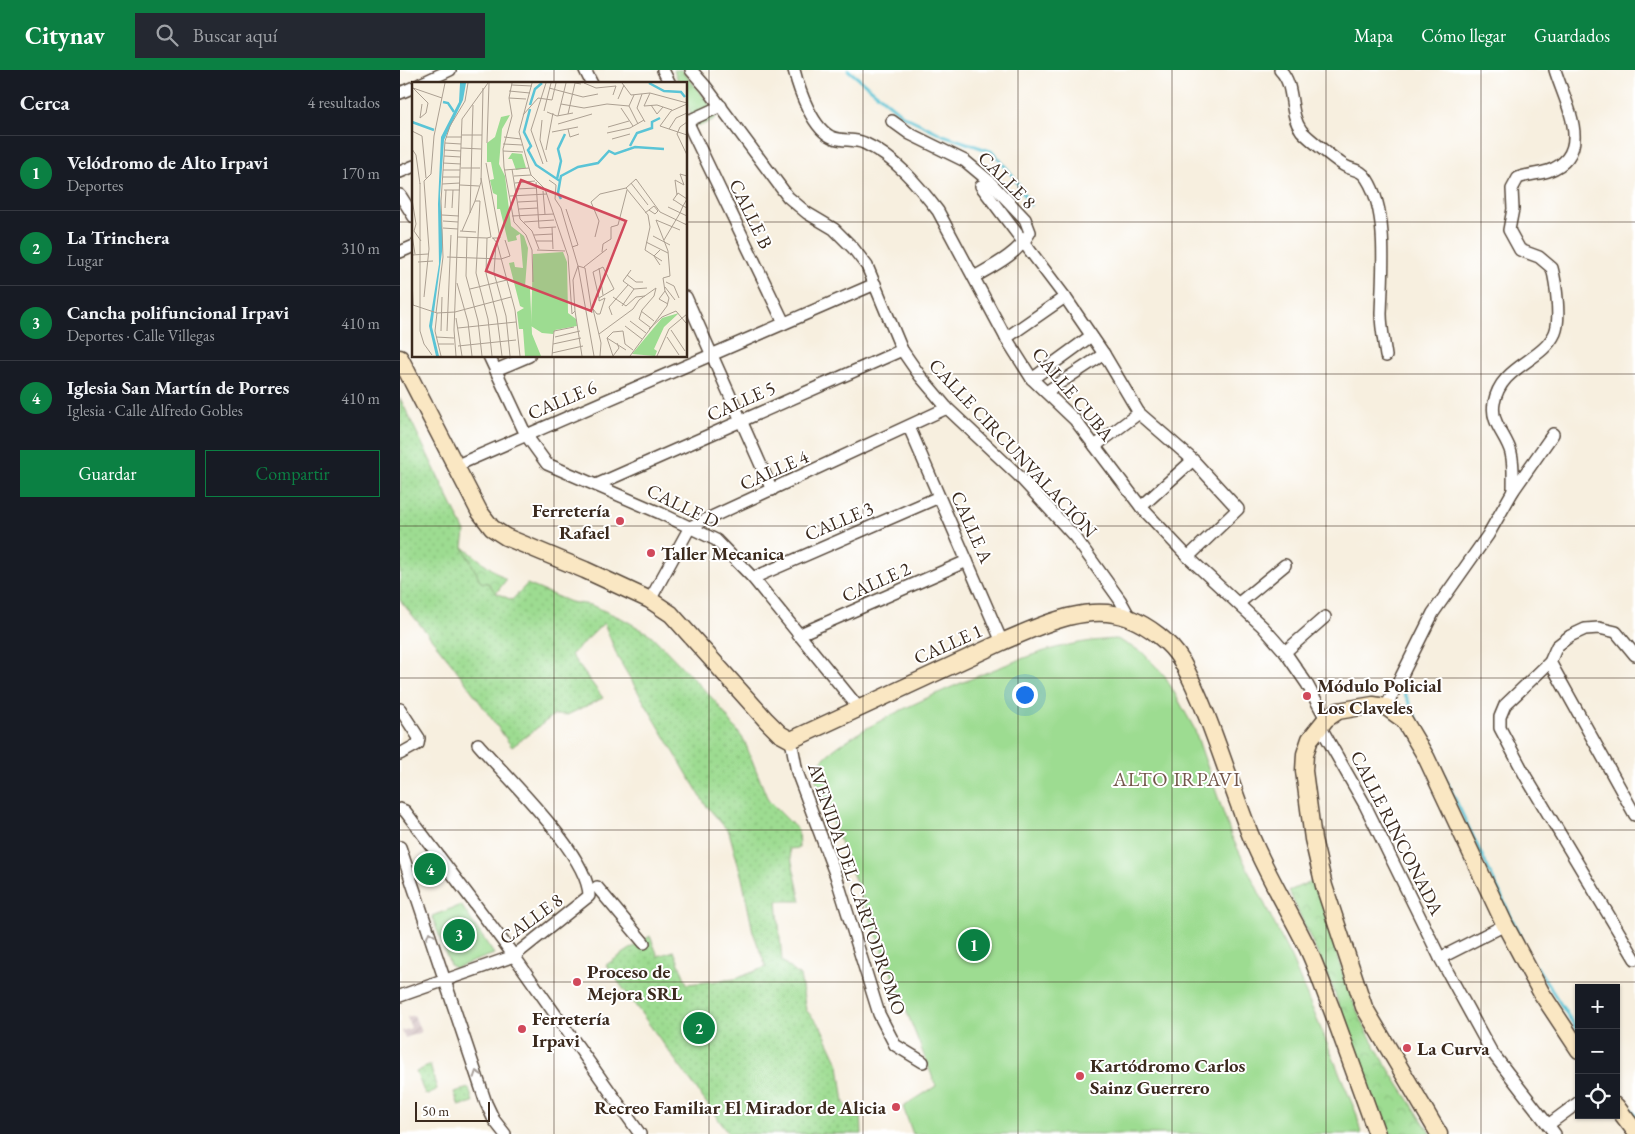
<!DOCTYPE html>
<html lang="es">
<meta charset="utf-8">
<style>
:root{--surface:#171b24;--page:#242831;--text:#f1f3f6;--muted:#9ea1a6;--line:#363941;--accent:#0b8043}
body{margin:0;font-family:"EB Garamond",serif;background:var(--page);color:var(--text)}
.controls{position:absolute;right:15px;bottom:15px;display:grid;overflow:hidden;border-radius:0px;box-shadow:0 1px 4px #0004}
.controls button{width:45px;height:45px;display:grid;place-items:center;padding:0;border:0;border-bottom:1px solid var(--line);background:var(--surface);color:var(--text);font:25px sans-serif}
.scale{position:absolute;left:15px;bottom:12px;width:75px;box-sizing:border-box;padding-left:5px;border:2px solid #3b2a1e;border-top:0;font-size:14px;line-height:18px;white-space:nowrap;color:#3b2a1e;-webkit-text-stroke:4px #fff;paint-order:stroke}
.you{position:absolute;left:624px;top:624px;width:18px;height:18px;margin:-12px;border:4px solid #fff;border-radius:50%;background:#1a73e8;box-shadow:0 0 0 8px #1a73e833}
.badge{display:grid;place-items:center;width:32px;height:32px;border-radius:50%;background:var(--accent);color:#fff;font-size:16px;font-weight:700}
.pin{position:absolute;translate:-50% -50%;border:2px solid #fff;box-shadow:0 1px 5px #0006}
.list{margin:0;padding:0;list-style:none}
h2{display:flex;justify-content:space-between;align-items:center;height:65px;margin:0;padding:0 20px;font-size:21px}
h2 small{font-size:16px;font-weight:400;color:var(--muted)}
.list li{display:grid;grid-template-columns:32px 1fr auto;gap:15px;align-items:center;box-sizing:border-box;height:75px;padding:0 20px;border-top:1px solid var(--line)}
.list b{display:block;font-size:19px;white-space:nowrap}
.list p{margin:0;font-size:16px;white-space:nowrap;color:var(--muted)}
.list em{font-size:16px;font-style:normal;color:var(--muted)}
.actions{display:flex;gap:10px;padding:15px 20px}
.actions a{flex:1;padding:11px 0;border:1px solid var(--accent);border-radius:0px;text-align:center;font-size:18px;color:var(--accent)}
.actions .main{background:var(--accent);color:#fff}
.icon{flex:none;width:28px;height:28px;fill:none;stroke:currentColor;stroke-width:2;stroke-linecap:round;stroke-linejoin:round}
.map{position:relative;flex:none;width:1235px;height:1064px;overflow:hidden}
header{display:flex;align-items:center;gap:30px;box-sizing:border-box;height:70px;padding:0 25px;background:var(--accent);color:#fff}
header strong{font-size:24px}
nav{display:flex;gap:28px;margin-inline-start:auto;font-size:18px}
.search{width:350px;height:45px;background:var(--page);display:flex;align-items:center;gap:12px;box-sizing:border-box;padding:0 18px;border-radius:0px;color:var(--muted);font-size:19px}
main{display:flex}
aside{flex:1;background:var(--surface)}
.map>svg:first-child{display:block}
.industrial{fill:url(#industrial-furrows)}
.grass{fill:url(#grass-dots);stroke:#6c8358}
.park{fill:url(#park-crowns);stroke:#6c8358}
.pitch{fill:#9ddc91;stroke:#6c8358}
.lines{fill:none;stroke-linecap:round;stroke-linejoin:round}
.stream{stroke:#5ac4d6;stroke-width:3}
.street-casing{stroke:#57483b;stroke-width:14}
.secondary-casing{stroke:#57483b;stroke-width:19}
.street{stroke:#fff;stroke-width:11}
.secondary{stroke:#fae7c3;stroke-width:16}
.oneway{stroke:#a79f9a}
.grid{fill:none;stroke:#3b2a1e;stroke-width:1;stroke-opacity:0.55}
.poi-dot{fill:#d1495b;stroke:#fff;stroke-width:2}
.labels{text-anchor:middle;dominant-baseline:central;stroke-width:4;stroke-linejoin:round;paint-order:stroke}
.street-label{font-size:19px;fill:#3b2a1e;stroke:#fff}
.poi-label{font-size:19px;font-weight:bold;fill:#3b2a1e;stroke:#fff;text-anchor:start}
.neighbourhood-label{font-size:20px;letter-spacing:1px;fill:#74574b;stroke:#fff}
.inset-river{fill:none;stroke:#5ac4d6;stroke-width:2.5}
.inset-road{fill:none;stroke:#aca092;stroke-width:1}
.view{fill:#d1495b;fill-opacity:0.15;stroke:#d1495b;stroke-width:2.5}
.inset-edge{fill:none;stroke:#3b2a1e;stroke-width:2.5}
</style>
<header>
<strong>Citynav</strong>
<div class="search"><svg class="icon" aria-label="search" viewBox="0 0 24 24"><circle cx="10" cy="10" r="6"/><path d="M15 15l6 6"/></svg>Buscar aquí</div>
<nav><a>Mapa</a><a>Cómo llegar</a><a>Guardados</a></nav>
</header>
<main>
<aside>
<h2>Cerca<small>4 resultados</small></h2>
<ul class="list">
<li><span class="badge">1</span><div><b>Velódromo de Alto Irpavi</b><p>Deportes</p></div><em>170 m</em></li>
<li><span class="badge">2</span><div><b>La Trinchera</b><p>Lugar</p></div><em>310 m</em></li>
<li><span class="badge">3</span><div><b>Cancha polifuncional Irpavi</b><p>Deportes · Calle Villegas</p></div><em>410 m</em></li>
<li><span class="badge">4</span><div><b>Iglesia San Martín de Porres</b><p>Iglesia · Calle Alfredo Gobles</p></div><em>410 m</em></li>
</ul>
<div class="actions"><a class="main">Guardar</a><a>Compartir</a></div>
</aside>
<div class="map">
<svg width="1235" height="1064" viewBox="0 0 1235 1064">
<defs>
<pattern id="industrial-furrows" width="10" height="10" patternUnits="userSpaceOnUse" patternTransform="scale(1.25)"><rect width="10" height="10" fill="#d2bfc0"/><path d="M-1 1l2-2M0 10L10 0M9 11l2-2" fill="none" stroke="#b5a4a5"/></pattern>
<pattern id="grass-dots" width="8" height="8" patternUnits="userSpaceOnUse" patternTransform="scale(1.25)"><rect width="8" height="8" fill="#9ddc91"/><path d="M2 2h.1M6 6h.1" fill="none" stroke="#88bd7d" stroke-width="1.8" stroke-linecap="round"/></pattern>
<pattern id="park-crowns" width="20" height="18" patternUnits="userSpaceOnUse" patternTransform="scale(1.25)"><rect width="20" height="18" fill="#9ddc91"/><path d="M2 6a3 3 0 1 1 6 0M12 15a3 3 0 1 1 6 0" fill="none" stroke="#88bd7d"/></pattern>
</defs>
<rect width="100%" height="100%" fill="#fff"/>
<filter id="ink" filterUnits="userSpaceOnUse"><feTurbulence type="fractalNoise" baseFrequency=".02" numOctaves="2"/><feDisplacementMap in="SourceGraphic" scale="10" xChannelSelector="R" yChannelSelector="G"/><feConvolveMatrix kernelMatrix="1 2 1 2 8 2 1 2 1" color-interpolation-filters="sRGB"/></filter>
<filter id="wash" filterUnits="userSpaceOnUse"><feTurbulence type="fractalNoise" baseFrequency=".0096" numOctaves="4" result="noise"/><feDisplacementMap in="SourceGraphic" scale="20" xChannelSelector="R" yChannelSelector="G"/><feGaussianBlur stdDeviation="1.12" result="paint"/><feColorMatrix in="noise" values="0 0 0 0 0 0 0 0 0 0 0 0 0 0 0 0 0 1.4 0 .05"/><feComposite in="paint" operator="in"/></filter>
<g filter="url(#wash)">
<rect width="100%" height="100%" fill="#f7efdf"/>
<polygon class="industrial" points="14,945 21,962 5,968 2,961 11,958 7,947"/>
<g class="grass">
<polygon points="0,328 65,462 63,477 81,511 88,513 96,523 112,530 127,514 170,532 191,535 223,549 251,565 316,632 344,670 368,730 398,760 399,778 389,779 401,831 377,831 382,891 400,906 406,940 421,957 439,995 444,1033 453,1042 461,1040 462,1064 329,1064 206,895 250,866 258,886 274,881 287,914 335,909 366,897 353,862 342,808 329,762 305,734 218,588 204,553 171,585 203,628 167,645 154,645 112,677 53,595 0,530"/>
<polygon points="30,995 37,1019 28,1025 25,1024 16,1002"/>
<polygon points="69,1018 73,1032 59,1036 54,1022"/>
</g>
<g class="park">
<polygon points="274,0 282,0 317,43 315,49 300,56 295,54 286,32 286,14 279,14"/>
<polygon points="63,477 106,510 96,523 88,513 81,512"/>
<path d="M918,808C929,851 938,896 955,936C974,981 1005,1023 1031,1064H982L933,918L889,821Z"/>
</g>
<g class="pitch">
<path d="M717,569L742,582L765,606L794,658L831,765L892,890L957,1045L961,1064H513L503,1037L536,1016L415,708C416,704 416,698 419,694C444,659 580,604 624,588C653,577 686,570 717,569Z"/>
<polygon points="61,835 94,884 55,898 50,895 32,846"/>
</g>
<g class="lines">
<g class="stream">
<polyline points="448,0 504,46 543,65 593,82 613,106 630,135"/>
<polyline points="1003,620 1034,685"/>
<polyline points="1039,695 1122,870"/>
<polyline points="1137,897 1179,963"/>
<polyline points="1216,1020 1235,1045"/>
</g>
</g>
</g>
<g filter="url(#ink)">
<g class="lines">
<g class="street-casing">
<g id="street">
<polyline points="185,0 192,14"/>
<polyline points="263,0 270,14"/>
<polyline points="291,0 306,17 388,127 407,143 434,159 453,178 467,196 502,280 520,306 547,338 619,406 675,467 720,530 730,548"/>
<path d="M394,0C399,20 413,61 434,68C443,71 456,69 464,73C495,87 518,115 538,141L606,268L632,309L675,350L741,437L788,487L863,557L885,582L907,614L926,649"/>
<path d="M880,0C896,16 888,42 901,60C905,66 938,92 945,96C954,101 961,99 967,109C989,143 982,205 981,244C981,257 984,272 986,286"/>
<polyline points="20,14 50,0"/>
<polyline points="0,23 14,17"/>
<polyline points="286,49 384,253"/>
<path d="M492,51L510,64L565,91L589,111L625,149L630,162C618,184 595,195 574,207"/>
<polyline points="286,52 321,36"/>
<polyline points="0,102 14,96"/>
<polyline points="581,116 665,227 704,284 739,343 793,390 838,439 788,487"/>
<polyline points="0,125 14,147"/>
<polyline points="0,182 14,176"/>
<polyline points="286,227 372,420"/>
<polyline points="606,268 665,227"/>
<polyline points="89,286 126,365 147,394 260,443 316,470 353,508 458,637"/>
<polyline points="96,300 129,286"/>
<polyline points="632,309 691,266"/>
<polyline points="646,322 704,284"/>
<polyline points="509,357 602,572"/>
<polyline points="695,376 739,343"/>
<polyline points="55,396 475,214"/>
<polyline points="196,415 502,280"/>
<path d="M1113,421C1113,409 1114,395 1111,383C1107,366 1090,353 1094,333C1101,295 1142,292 1155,263C1161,249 1156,213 1152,198L1139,187L1120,180L1109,160L1113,139L1112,119L1118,108C1128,104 1139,104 1148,101C1196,84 1165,33 1155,0"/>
<polyline points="741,437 793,390"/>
<polyline points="353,508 539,427"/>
<polyline points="250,530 290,457 547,338"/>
<polyline points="839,533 885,495"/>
<polyline points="398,565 567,491"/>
<polyline points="885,582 925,547"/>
<polyline points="1235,585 1216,562 1199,558 1185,559 1170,566 1157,576 1150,592 1105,635 1100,647 1100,658 1126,707 1235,889"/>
<polyline points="1150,592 1235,745"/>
<polyline points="986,637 1033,543 1088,465 1113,421 1153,364"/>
<polyline points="0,639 19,668 18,674 0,684"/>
<polyline points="920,656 965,735 1040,888 1091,981 1155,1064"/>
<polyline points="391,670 397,702 436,806 479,944 495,975 523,992"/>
<polyline points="0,739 5,741 114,886 240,1064"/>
<polyline points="0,777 86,1033 94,1050 105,1064"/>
<polyline points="197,817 244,873"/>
<polyline points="1040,888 1105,855"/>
<path d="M0,926L114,886L189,826C189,785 106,707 78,674"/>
<polyline points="1148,1055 1179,1032"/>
</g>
</g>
<g class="secondary-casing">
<g id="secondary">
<path d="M0,288L79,441L92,458L106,467L185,500L250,530L271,544L366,650L380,664L391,670L602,572C639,556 688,532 729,548C749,556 770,572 781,590C810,643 826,703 848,759C863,798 886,835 905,873C916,894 923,918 932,940C947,981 962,1023 977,1064"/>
<polyline points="1216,1036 1235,1061"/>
<polyline points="1039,1064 964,937 924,816 913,769 904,701 905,684 910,669 926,649 938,641 973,635 986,637 1004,650 1026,687 1105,855 1142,924 1179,980"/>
</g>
</g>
<use href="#street" class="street"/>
<use href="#secondary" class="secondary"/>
</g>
<defs><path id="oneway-chevron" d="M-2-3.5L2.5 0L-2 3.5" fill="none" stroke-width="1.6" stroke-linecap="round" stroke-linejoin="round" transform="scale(1.25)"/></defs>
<g class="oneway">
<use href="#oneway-chevron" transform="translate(30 865) rotate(-108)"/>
<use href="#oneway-chevron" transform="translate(77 1004) rotate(-109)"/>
</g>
</g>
<path class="grid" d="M154,0V14M309,0V1064M463,0V1064M618,0V1064M772,0V1064M926,0V1064M1081,0V1064M0,152H14M286,152H1235M154,286V1064M0,304H1235M0,456H1235M0,608H1235M0,760H1235M0,912H1235"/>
<g class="poi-dot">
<circle cx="220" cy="451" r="5"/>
<circle cx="251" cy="483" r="5"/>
<circle cx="907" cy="626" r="5"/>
<circle cx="177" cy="912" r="5"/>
<circle cx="122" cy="959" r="5"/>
<circle cx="1007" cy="978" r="5"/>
<circle cx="680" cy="1006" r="5"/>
<circle cx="496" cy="1037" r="5"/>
</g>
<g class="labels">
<g class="street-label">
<text transform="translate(607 110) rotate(45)">CALLE 8</text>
<text transform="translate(351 144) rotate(64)">CALLE B</text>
<text transform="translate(673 324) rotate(50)">CALLE CUBA</text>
<text transform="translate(162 330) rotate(-23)">CALLE 6</text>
<text transform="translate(341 331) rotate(-24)">CALLE 5</text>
<text transform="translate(613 378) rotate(47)">CALLE CIRCUNVALACIÓN</text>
<text transform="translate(374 400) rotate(-24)">CALLE 4</text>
<text transform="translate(283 436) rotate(26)">CALLE D</text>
<text transform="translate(439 451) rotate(-23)">CALLE 3</text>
<text transform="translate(572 457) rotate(66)">CALLE A</text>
<text transform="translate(476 512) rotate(-24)">CALLE 2</text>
<text transform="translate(548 574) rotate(-24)">CALLE 1</text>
<text transform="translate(997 763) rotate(63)">CALLE RINCONADA</text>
<text transform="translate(457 819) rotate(71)">AVENIDA DEL CARTODROMO</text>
<text transform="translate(131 849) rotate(-36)">CALLE 8</text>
</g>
<g class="poi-label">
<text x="210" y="440" text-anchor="end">Ferretería<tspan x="210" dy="22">Rafael</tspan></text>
<text x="261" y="483">Taller Mecanica</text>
<text x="917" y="615">Módulo Policial<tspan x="917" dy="22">Los Claveles</tspan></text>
<text x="187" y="901">Proceso de<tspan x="187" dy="22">Mejora SRL</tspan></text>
<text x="132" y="948">Ferretería<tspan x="132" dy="22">Irpavi</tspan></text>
<text x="1017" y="978">La Curva</text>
<text x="690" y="995">Kartódromo Carlos<tspan x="690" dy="22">Sainz Guerrero</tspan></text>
<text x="486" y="1037" text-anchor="end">Recreo Familiar El Mirador de Alicia</text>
</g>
<g class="neighbourhood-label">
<text x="777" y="709">ALTO IRPAVI</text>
</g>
</g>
<g transform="translate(12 12)">
<rect width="275" height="275" fill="#f7efdf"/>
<path d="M98,33L90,47L87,82L93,94L99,144L112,154L116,166L113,205L118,207L120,252L129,274H113L111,247H107L105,230L112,226L108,224L97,181L102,180L103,185L111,186L108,152L104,154L105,158L96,160L88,127H85V113L81,111L78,98L82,97L79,80H75V61L83,55L89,35Z" fill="#9ddc91"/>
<path d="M267,231L252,245L242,267L245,269L243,274L220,272L250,236Z" fill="#9ddc91"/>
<path d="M100,71L110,72L114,86L104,88L100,77H96ZM151,170L155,180L156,231L164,237L165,244L143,248L141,252L130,251L119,244L121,172Z" fill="#9ddc91"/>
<path d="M48,1H54L51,18L32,58L28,113L31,162L20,245L27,274H24L17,244L27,182L26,122L29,55L47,20Z" fill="#5ac4d6"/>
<path class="inset-river" d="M237,1L252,9L269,10L273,15M31,20L36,21L42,30M118,23L123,7L130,1M118,27L112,50L119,64L116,68L124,83L148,99L146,111L149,117M0,40L22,48M218,64L225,51L240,46V40L248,36M145,97L149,79L146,67L153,52M148,99L149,94L166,85L186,81L197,69L203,72L223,65L252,67"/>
<path class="inset-road" d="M100,1L97,16L100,34L91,67L92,85L102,140L114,153L120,168L121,200M120,1L107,50L119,93L133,107L156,174L160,232L163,229L161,198L166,184M172,1L184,6L204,4L201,13M210,1L219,13L238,11L275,21M100,3L120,4M71,6L69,100L63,119H68L64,191L76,237L80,274M137,6L171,15L186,12M97,9L118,11M238,11L232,24L245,23L260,28M230,12L225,26L233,40M222,13L217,24L226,42M97,16L114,17M206,17L212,3M16,21L1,6L30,16M10,22L8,36L14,31L16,21M149,22L172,26L195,22L217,24M275,22L259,29L248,44L275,53M239,23L245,32L251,25M209,26L221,44M132,29L139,1M135,30L145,34L161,31M156,32L163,1L169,2M111,33L126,16L140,18L144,1M146,34L154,1M130,38L128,58L135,80M275,40L268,45L265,52L275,73M146,42L180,32M196,45L217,39M156,47L158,55L167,52M257,47L264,36L275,31M0,49L10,54L14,96M140,50L166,45M195,51L218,46L232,38M50,53H70M34,55H50M92,55L109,57M200,57L218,52M33,61L49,62M75,61L77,1M91,62L110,63M49,66L69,67M0,67L4,73L8,102M32,68L49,69M134,68L141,31M91,69L111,70M32,74L49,75M31,81L49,82M74,81L88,156H80M131,82L119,48L134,1M49,86H68M100,87L108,137L120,149L127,167M31,88H48M93,88L117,86M0,92V108M102,94L119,93M31,95H48M69,96L79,155L75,156L74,191L85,235L90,274M137,98L144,103L143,117L149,126L166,184M12,99L17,167L12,215M12,99L19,92L22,54L33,1M124,100L127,146M8,101V249L12,262L20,273M103,101L123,99M219,101L236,123M30,102L48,101M48,103L67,104M214,106L236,133L238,145L233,168L250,179M104,107L125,106M32,108H48M131,109L133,132M265,113L263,98L272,103L268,92L275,94M98,114L135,112M0,117L4,142L2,149L9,159M106,120L125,119M256,125L275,134M33,126L34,108M40,126L41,108M107,127L126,126M154,127L166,163L160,165M248,130L275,143M58,131L61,23M233,131L242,124L246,129L243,132L237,128M30,133L47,134M100,134L142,132M244,138L256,169L258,194L251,196L253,209L247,217L256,222M244,138L268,148M31,139L46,140M112,140L142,138M140,145L141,167M31,146L46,147M127,146L144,145M48,149L64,150M50,149L63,119M0,153L3,172M122,153L141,152M241,154L258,163M46,155L75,156M55,155L54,194L66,239L70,274M183,155L187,139L179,120L188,112L214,106L224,97L248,130M81,156L85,161L103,228L108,274M252,158L268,131L271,124L275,117L266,111L261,118H262L271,124L275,126M124,159H141M234,160L256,171M84,161L82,191L94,234L98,274M125,168L153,169M190,170L191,162L199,157V145L206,143L215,108M0,173L16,172M35,175L89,177L98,174L93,158M6,180L21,179M248,183L242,174L248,168M166,184L173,186L180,231M166,184L182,274M172,185L195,167M187,186L191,213M219,188L211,199L222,207L235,206M215,193L224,200H231M0,194L1,223L25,231L43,230M254,200L262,204L267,216M45,201L56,240L60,274M253,205L263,218M58,207L95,198M201,215L214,224L224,215L233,214M187,216L181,190L191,185L202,207L187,216V219L193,216L188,232H185L181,227L189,261L188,274M210,224L222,207M163,229L170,274M229,229L242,239M43,230L99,215M24,231L31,175L29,119L33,59L38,44L53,19L56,1M25,231L23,249L29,274M200,233L197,225L216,203M44,236L50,274M227,237L239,246M218,239L234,251M213,244L230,257M46,246L104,240M237,247L250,235L264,229L274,241M259,248L273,269M29,249L30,215M35,249L39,153M187,252L221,227L227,218L244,206L242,214L230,228L227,237M24,255L42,256M143,255L168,249M255,255L267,273M195,256L214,268M26,262H42M141,262L169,256M46,264L104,258M140,271L171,264M44,274L42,248L50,37L76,1M140,274L142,249L162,245M201,274L195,256L201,250L211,249L213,262L221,268M201,274L207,266L205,261M218,274L255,224L257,216L253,209M245,274L257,247L275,232"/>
<path class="view" d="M109,98L214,139L179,229L74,189Z"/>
<rect width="275" height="275" class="inset-edge"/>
</g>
</svg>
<div class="controls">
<button>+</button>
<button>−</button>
<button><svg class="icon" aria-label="locate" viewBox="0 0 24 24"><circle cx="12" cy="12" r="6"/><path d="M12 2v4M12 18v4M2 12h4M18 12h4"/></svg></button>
</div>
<div class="scale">50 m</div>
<div class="you"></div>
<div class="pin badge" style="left:574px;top:875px">1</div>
<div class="pin badge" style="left:299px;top:958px">2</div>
<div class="pin badge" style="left:59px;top:865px">3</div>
<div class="pin badge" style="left:30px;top:799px">4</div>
</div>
</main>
